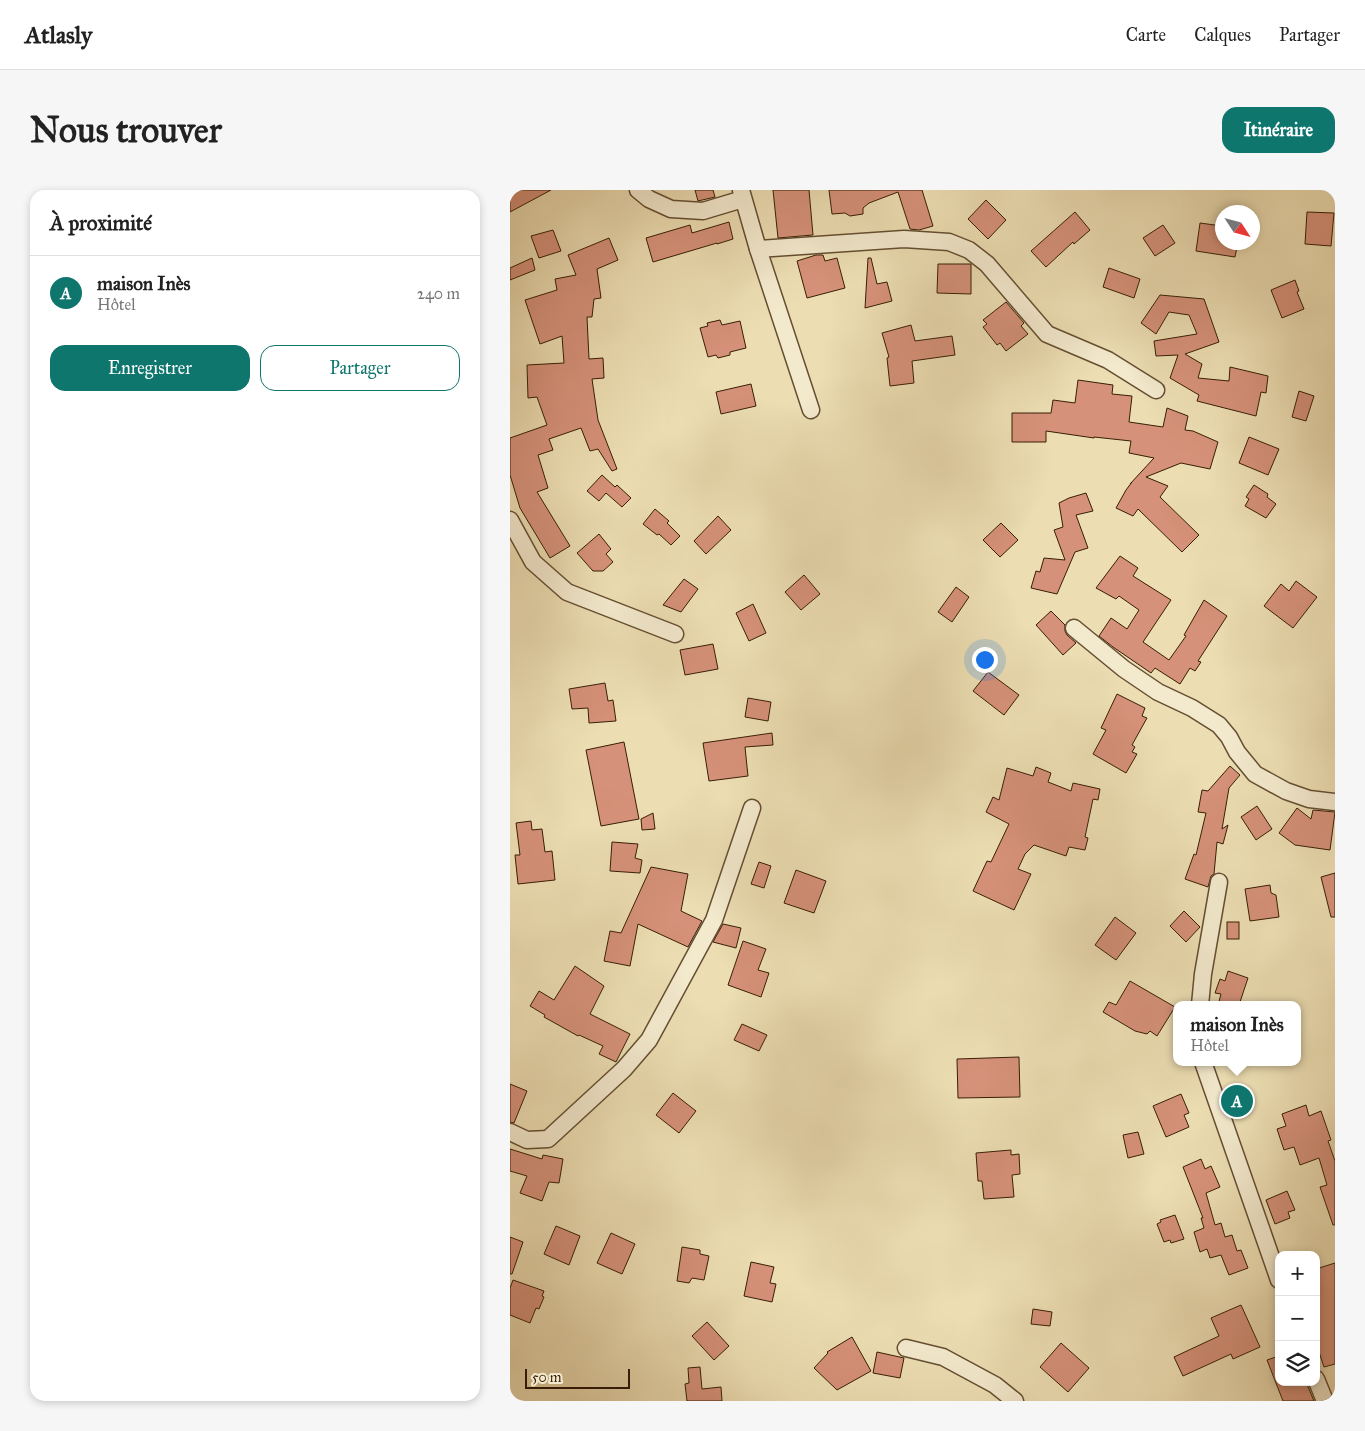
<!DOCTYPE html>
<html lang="fr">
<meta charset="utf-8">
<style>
:root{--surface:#fff;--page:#f6f6f6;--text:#222;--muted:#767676;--line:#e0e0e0;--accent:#0f766e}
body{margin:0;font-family:"IM FELL Great Primer",serif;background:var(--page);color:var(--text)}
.controls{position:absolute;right:15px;bottom:15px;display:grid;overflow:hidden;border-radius:10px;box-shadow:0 2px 8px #0003}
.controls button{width:45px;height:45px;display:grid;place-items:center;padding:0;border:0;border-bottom:1px solid var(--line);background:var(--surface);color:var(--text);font:25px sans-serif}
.compass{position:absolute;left:705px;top:15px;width:45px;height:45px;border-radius:50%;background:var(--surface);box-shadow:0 2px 8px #0003;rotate:126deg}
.scale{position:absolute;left:15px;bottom:12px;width:105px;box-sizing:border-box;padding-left:5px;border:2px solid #381e06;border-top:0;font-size:14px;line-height:18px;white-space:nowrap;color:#381e06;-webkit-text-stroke:4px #f3e9cd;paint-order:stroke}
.you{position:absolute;left:474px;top:469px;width:18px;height:18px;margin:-12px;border:4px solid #fff;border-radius:50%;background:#1a73e8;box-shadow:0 0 0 8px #1a73e833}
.badge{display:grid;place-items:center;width:32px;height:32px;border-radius:50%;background:var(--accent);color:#fff;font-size:16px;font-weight:700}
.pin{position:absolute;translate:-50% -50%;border:2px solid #fff;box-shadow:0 1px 5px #0006}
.popup{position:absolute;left:663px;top:811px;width:128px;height:65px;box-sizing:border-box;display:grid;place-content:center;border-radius:10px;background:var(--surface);filter:drop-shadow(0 1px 4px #0005);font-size:16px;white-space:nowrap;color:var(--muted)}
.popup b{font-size:19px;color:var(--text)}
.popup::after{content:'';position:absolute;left:50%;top:100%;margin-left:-10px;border:10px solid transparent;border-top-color:var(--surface)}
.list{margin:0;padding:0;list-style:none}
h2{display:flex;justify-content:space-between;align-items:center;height:65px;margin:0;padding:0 20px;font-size:21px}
h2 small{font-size:16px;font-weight:400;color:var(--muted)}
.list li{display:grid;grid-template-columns:32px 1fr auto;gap:15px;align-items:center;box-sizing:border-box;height:75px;padding:0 20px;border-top:1px solid var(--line)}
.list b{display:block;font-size:19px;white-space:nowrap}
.list p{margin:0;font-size:16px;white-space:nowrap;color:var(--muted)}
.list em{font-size:16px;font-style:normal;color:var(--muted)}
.actions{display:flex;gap:10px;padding:15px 20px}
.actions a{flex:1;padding:11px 0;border:1px solid var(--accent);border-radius:15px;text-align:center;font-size:18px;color:var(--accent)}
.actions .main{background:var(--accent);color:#fff}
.icon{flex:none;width:28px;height:28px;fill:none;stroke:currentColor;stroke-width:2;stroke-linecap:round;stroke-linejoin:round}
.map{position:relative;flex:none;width:825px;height:1211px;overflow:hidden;border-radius:15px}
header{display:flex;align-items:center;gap:30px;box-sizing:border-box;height:70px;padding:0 25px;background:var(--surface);border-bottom:1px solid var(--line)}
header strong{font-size:24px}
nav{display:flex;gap:28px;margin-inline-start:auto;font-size:18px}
.intro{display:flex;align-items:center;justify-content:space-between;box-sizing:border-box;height:120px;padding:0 30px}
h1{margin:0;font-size:35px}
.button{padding:12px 22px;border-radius:15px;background:var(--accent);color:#fff;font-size:18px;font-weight:700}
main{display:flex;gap:30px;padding:0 30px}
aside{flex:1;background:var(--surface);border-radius:15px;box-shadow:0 2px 8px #0003}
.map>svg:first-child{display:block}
.building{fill:#d59179;stroke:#381e06}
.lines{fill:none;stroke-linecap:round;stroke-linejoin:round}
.street-casing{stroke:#654e31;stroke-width:19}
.street{stroke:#f3e9cd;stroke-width:16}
</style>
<header>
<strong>Atlasly</strong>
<nav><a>Carte</a><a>Calques</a><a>Partager</a></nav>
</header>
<div class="intro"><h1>Nous trouver</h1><a class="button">Itinéraire</a></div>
<main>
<aside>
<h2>À proximité<small></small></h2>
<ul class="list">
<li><span class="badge">A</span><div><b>maison Inès</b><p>Hôtel</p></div><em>240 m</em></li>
</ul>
<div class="actions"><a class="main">Enregistrer</a><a>Partager</a></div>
</aside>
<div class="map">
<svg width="825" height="1211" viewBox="0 0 825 1211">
<rect width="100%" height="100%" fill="#ecddb2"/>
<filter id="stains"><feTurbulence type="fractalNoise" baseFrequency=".004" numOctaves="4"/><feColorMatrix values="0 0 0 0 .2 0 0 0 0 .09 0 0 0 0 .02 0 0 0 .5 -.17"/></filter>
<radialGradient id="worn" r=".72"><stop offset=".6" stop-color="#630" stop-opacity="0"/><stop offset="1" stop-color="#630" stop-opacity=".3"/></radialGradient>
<g class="building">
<polygon points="0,0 41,0 0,22"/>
<polygon points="185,0 203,0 205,7 188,11"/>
<polygon points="263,0 299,0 303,45 268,48"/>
<polygon points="319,0 412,0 423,36 409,40 400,39 388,2 359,13 353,18 353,24 340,26 335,23 322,24"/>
<polygon points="476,10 496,30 478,49 458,29"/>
<polygon points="565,22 580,40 564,54 563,52 536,77 521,61"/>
<polygon points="797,22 824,23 821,56 795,54"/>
<polygon points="219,32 223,49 207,54 207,53 143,72 136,48 180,35 182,43"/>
<polygon points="690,33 712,36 712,52 728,52 725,67 686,61"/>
<polygon points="653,35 665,53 645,66 633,48"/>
<polygon points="43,40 51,61 29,68 21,46"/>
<polygon points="99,48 108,70 87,79 91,108 84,109 82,127 77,127 79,169 93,168 94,188 82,189 88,230 107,279 102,281 88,259 80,261 71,238 39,249 43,260 28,265 38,298 27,302 60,356 40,368 10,318 0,285 0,248 37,235 27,207 18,208 17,175 54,173 52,146 30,154 15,110 47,100 45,89 66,85 58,65"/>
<polygon points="306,65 313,65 315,71 327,68 335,98 297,108 287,71"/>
<polygon points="22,68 25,80 0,90 0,78"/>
<polygon points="358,68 361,68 367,94 377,92 382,111 355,118"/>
<polygon points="428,74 461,74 461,104 427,103"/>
<polygon points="599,78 630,89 624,108 593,97"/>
<polygon points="785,90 789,101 787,102 794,119 772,128 761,100"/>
<polygon points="650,105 694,109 709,152 675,164 692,174 688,188 719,191 720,177 758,186 756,203 751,202 746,226 687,211 689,205 660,188 668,165 646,166 644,151 687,144 679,125 659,122 646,144 631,133"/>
<polygon points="496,112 514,133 511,136 518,144 496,161 490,153 487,155 473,137 477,134 473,130"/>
<polygon points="210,130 212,135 230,131 236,158 220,162 220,165 208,168 206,165 198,167 190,138 198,136 197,133"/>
<polygon points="401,135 405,151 442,146 445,165 402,171 404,193 380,196 377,168 379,167 372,143"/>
<polygon points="568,190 603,195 602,204 622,206 619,232 653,237 657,218 678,226 675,240 683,241 708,252 700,279 671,273 636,287 658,296 650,307 689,345 672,362 628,319 623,326 606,318 616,300 622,292 620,294 644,268 619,263 621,251 584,247 584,248 536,241 536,252 502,252 502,223 541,223 543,210 565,213"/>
<polygon points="241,194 246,216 211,224 206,202"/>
<polygon points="789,201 804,206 796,231 782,227"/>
<polygon points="739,247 769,259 758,285 729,273"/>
<polygon points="92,285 105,297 107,295 121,308 112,317 96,303 89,311 77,301"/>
<polygon points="744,295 758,304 757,307 766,314 756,328 735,316 739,309 736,307"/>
<polygon points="576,303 583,321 566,325 578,358 565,362 547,404 521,398 526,381 530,382 534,368 555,370 544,340 553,337 549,313 559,308"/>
<polygon points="145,319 159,331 157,333 170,346 161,355 149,344 147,345 133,334"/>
<polygon points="208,326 221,340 196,364 184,351"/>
<polygon points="491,333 508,350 490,367 473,350"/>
<polygon points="89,344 101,359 96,364 103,372 93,381 83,381 67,363"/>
<polygon points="610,366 628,378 623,386 661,410 633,452 659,470 676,446 674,445 694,410 717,426 688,471 691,472 685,481 680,478 670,494 645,478 641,483 603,457 589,446 601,428 617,439 629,420 609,406 606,409 586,398"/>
<polygon points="294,385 310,404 291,420 275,402"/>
<polygon points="174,389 188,399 171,422 153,415"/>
<polygon points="786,391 807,407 783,438 754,416 771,394 779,401"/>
<polygon points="446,397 459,407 442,432 428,422"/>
<polygon points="243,414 256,443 239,451 226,423"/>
<polygon points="541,421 555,435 555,441 557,445 566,453 553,465 526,435"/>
<polygon points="203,454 208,479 175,485 170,460"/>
<polygon points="478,482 509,505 494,525 463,501"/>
<polygon points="95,493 98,511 103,510 106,531 79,533 78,518 62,519 59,499"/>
<polygon points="607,504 635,518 632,526 637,528 622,555 625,557 622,562 627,564 616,583 583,564 596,540 591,538"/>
<polygon points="238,508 261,512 258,531 235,527"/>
<polygon points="262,543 263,555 235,557 238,586 199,591 193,553"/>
<polygon points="114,552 129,629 91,636 76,560"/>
<polygon points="720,576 730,585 719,598 712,639 718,635 713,654 707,652 704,684 701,686 698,697 675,689 684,664 686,665 696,623 688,622 692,600 698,601"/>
<polygon points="526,577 541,583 538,592 561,601 563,593 590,599 588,610 583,609 575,647 578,648 575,660 559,657 556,666 524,655 515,664 508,679 521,684 504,720 463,701 477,671 481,672 499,634 476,622 483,607 489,610 497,578 523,586"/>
<polygon points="747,616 762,639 746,650 731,627"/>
<polygon points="787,618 801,629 803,620 825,622 820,660 785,655 769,643"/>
<polygon points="143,623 145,639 132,640 131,629"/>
<polygon points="21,631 22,640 32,639 35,662 42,661 45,690 8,694 5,665 10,665 6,633"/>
<polygon points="102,652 128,654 125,668 132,670 130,683 100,681"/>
<polygon points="249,672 261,676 254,698 241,694"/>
<polygon points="141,677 178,684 171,721 192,731 178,757 128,734 120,776 94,771 100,741 111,743"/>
<polygon points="286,680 316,691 304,723 274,713"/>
<polygon points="825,683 825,727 821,727 811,687"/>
<polygon points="760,695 761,703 766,705 769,727 740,731 735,699"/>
<polygon points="674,721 690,737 676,752 660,736"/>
<polygon points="605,727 626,743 606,770 585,755"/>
<rect x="717" y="732" width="12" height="17"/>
<polygon points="213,734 231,738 226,758 203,752"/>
<polygon points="233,751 256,759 248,780 259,783 251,807 218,795"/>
<polygon points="65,776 94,796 80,824 120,844 106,872 89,864 93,856 69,845 68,846 34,827 35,825 20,816 29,801 44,810"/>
<polygon points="718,781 738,788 729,815 708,815 711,804 705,803 710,789 715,791"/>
<polygon points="620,791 665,817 647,846 640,841 637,844 625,841 593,822 599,812 606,815"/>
<polygon points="232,834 257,845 249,861 224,850"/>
<polygon points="509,867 510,907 448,908 447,869"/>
<polygon points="0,894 17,901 4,933 0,932"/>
<polygon points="163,903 186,921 169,943 146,925"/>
<polygon points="671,904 679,923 674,925 679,937 656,947 643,916"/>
<polygon points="796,915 799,926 811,921 821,950 818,951 825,971 825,1035 823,1035 810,997 817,995 809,968 790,975 784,957 774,960 767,939 776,936 772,924"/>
<polygon points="628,942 634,964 618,968 613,945"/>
<polygon points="0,959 32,969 33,965 53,969 49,993 39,992 32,1011 10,1003 17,986 0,981"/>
<polygon points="501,960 501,965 509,964 510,984 502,985 504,1007 474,1009 472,991 468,991 466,963"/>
<polygon points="691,969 695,979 701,976 710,997 696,1003 705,1035 711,1033 715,1047 722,1045 727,1061 731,1060 738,1078 719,1085 711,1065 700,1068 697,1059 690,1062 684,1042 694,1038 691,1028 693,1028 673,977"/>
<polygon points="777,1001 785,1020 778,1022 780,1028 765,1034 756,1010"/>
<polygon points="665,1025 674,1049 661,1053 660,1050 654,1052 647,1034 651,1032 650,1030"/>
<polygon points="46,1036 70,1046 59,1075 34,1064"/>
<polygon points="101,1043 125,1054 112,1084 87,1073"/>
<polygon points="0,1047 13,1052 2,1084 0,1084"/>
<polygon points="172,1057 190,1060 190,1064 199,1066 194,1090 182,1088 179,1093 167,1091"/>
<polygon points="241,1072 264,1077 260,1093 266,1094 262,1112 234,1106"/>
<polygon points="825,1073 825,1174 814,1177 806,1153 806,1079"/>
<polygon points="3,1090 34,1101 32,1106 34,1107 29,1119 26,1118 20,1133 0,1125 0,1098"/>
<polygon points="731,1115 750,1157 723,1169 721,1164 673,1186 664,1167 709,1146 701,1128"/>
<polygon points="523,1119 542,1122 540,1136 521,1134"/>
<polygon points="197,1132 219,1156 204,1170 182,1146"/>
<polygon points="342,1147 361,1181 327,1200 304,1178 318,1163 317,1162"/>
<polygon points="551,1153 579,1178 558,1202 530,1177"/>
<polygon points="367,1162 394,1168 390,1188 363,1183"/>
<polygon points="769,1166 769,1192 796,1192 804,1211 773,1211 757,1170"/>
<polygon points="190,1177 192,1199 211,1197 212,1211 177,1211 175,1194 179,1193 178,1178"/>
</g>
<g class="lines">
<g class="street-casing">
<g id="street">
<polyline points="128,0 139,9 161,19 193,21 233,9"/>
<polyline points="231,0 248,59 301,220"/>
<polyline points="248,59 394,49 439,52 459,60 477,74 537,144 598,170 646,200"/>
<polyline points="0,330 23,372 57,402 165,444"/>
<polyline points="564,438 614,479 648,502 682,518 709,535 719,547 727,562 745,584 776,601 799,609 825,612"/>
<polyline points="690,815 693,784 709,692"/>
<polyline points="693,872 769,1090"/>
<polyline points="0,942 17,950 38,949 114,879 139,850 204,730 242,618"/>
<polyline points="396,1158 433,1167 485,1195 505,1211"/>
<polyline points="806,1189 815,1211"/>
</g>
</g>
<use href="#street" class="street"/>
</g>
<rect width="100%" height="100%" filter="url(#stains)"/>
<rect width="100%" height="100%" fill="url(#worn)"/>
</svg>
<div class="controls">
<button>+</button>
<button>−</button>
<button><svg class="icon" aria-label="layers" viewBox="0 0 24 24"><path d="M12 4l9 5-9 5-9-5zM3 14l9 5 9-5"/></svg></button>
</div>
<svg class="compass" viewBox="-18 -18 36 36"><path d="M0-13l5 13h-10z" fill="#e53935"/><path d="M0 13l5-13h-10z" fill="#767676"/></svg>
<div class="scale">50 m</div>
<div class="you"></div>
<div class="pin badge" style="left:727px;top:911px">A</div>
<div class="popup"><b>maison Inès</b>Hôtel</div>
</div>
</main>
